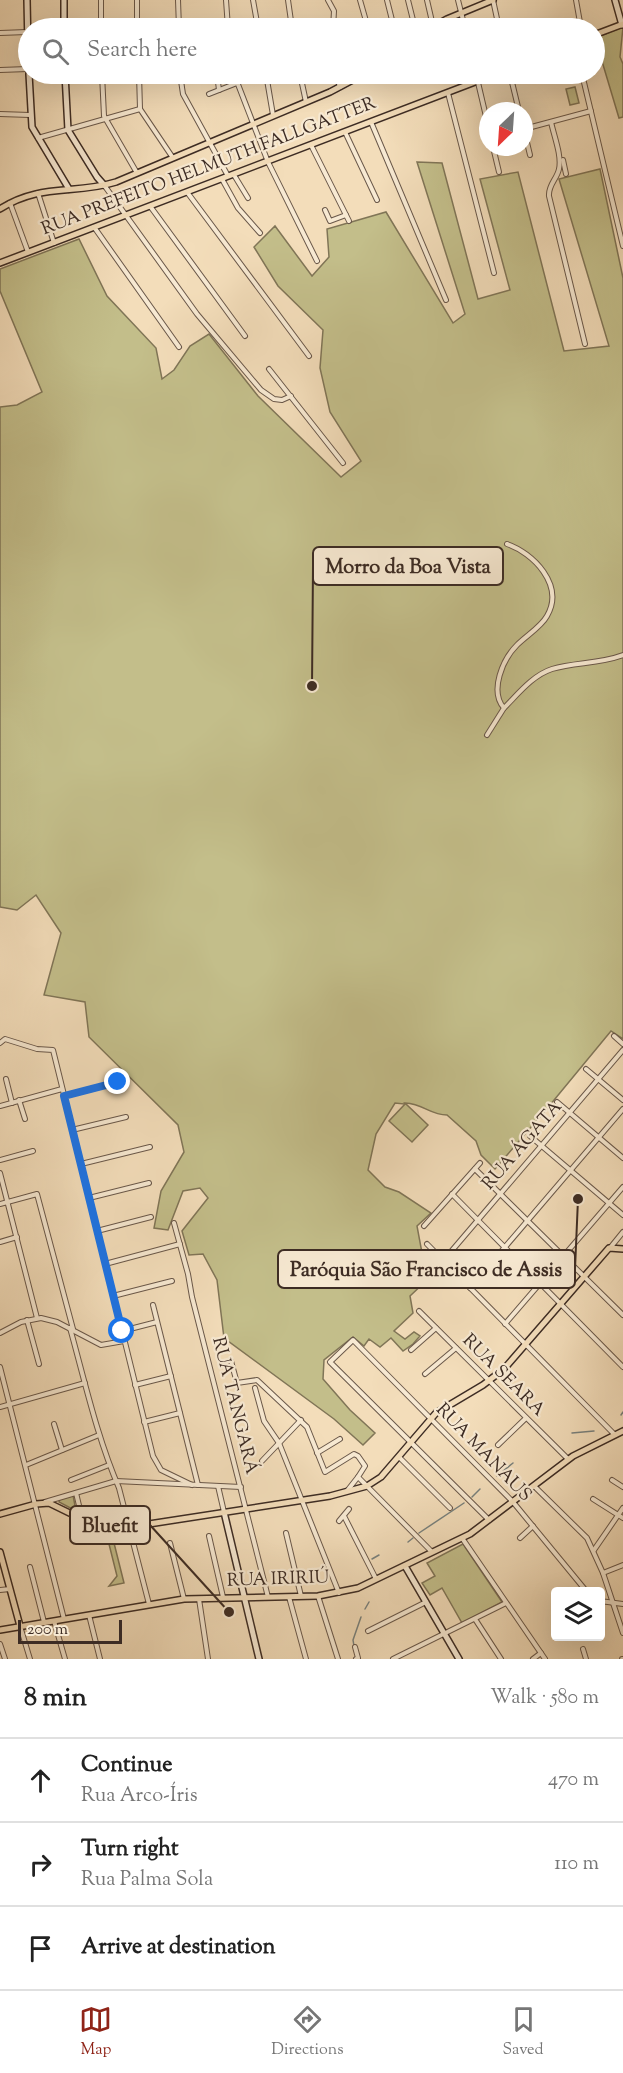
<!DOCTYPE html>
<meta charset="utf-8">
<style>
:root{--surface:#fff;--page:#f6f6f6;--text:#222;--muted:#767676;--line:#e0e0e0;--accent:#8f2418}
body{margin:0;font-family:"Sorts Mill Goudy",serif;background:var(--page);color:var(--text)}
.controls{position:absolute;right:18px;bottom:18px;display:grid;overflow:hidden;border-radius:6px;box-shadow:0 6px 24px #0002}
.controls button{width:54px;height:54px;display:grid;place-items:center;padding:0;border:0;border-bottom:2px solid var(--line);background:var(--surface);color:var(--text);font:30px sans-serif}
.compass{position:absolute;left:479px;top:102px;width:54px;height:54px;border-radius:50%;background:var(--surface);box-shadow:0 6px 24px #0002;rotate:205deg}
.scale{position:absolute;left:18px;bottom:15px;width:104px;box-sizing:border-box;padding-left:6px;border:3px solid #3d2c24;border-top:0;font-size:16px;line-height:21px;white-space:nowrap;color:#3d2c24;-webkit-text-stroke:4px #f7e9d2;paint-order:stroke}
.stop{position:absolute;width:18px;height:18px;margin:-14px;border:4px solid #1a73e8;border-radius:50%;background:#fff}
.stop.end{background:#1a73e8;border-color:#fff;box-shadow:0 2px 6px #0008}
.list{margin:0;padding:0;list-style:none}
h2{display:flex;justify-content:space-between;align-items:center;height:78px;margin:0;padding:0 24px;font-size:26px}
h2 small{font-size:20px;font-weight:400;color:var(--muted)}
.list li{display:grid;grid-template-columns:39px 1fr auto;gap:18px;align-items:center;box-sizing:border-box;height:84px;padding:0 24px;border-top:2px solid var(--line)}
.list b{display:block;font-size:22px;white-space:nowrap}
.list p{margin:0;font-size:20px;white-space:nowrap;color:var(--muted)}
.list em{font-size:20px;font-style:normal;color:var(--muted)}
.icon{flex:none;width:33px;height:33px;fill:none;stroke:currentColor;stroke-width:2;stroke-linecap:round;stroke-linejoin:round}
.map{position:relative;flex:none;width:623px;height:1659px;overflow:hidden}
.search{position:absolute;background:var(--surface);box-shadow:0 6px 24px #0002;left:18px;right:18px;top:18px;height:66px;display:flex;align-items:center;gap:15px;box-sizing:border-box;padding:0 21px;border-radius:33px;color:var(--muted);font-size:22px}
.sheet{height:330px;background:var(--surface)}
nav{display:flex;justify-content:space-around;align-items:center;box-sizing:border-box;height:84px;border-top:2px solid var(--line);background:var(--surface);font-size:16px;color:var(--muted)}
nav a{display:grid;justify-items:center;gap:3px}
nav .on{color:var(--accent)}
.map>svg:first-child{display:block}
.green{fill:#c3be8a;stroke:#807557;stroke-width:1.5}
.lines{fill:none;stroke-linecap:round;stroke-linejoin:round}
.stream{stroke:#78817e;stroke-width:1.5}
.street-casing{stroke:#6a584a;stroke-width:6}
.secondary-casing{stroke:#3d2c24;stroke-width:8}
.primary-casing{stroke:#3d2c24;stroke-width:8}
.street{stroke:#f7e9d2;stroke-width:4}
.secondary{stroke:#f7e9d2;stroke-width:5}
.primary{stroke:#f3ddba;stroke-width:5}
.route{stroke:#1a73e8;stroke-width:8}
.labels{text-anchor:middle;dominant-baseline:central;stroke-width:4.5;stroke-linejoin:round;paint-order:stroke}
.street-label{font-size:18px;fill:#3d2c24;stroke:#f7e9d2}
.leader{fill:none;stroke:#3d2c24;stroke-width:2}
.callout-dot{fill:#3d2c24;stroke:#f7e9d2;stroke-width:2}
.callout{fill:#f7e9d2;stroke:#3d2c24;stroke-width:2}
.callout-label{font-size:20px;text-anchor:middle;font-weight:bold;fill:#3d2c24}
</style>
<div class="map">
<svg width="623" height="1659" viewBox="0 0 623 1659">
<rect width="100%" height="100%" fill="#f3ddba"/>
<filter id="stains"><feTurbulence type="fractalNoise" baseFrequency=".00333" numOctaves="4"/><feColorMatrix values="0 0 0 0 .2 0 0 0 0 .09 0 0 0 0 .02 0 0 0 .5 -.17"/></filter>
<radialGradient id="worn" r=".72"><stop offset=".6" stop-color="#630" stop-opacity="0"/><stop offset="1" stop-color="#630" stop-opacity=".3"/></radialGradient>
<g class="green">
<polygon points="623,27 620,57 623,64 623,117 619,118 595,38"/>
<polygon points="575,87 579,103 570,105 566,89"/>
<path d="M417,162L442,163L478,299L510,290L480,179L518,172L564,351L609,346L559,179L600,169L623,278V1039L611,1031L545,1111L495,1169L481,1155L476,1141L447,1115C430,1115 424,1104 405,1103L428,1125L412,1142L389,1121L405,1104L395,1103L376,1134L368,1170L385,1187L399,1192L431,1213L417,1226L427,1280L410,1296L413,1313L394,1331L405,1339L414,1332L420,1336L413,1344L403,1351L391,1338L380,1347L369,1339L364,1346L353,1337L324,1360L323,1379L350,1410L375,1433L363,1445L334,1419L224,1338L217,1280L203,1254L189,1255L182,1231L208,1198L200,1188L183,1191L168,1230L154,1228L161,1191L184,1152L178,1125L89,1037L85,1002L44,995L61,933L36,895L17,910L0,907V407L17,405L42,392L0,291V269L79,239L107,296L156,348L162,379L174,370L190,346L209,334L258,396L341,477L361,461L330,412L320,368L323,330L278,286L254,247L275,226L312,276L329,257L327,229L386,212L453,323L465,314Z"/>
<polygon points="73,1495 76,1511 59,1502 60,1499"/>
<polygon points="111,1531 124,1583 109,1586 117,1576 107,1536 100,1541 99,1540 105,1532"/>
<polygon points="463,1544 502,1602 462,1623 442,1588 430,1595 422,1583 435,1576 427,1563"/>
</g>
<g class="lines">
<g class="stream">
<polyline points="621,1415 623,1412"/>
<polyline points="572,1433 594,1431"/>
<polyline points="497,1476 513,1463"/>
<polyline points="472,1497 480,1489"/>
<polyline points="419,1533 464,1503"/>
<polyline points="408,1542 413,1538"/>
<polyline points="372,1559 379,1555"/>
<polyline points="365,1609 369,1602"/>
<polyline points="354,1646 353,1640 361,1617"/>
</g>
<g class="street-casing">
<g id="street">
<polyline points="101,0 101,28"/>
<polyline points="137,0 137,28"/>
<polyline points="178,0 179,28"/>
<polyline points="226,0 228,28"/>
<polyline points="253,0 258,28"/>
<polyline points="288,0 292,28"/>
<polyline points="328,0 334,11 333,28"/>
<polyline points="360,0 368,28"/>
<polyline points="387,0 394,28"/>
<polyline points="408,0 415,28"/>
<polyline points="427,0 433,26"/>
<polyline points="458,0 465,28"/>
<polyline points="493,0 499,28"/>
<polyline points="576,0 581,28"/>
<polyline points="197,26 228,25"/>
<polyline points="0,33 27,32"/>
<polyline points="0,70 28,69"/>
<polyline points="102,74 104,116 137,173"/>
<polyline points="139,74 140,109 173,158"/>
<polyline points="180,74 183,94 228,176"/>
<polyline points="217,74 219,90"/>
<polyline points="234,74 268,162 317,261"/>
<polyline points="266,74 273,115"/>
<polyline points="300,74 306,102"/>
<polyline points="336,74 340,87"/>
<polyline points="476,74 488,125"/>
<polyline points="510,74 519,111"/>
<polyline points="582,74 623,246"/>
<polyline points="448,93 494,273"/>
<polyline points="209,94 237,83"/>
<polyline points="0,114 30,115"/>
<polyline points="371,122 446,300"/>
<path d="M551,122C554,136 562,156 559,169C557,179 548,185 549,196L585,344"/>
<polyline points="524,129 591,111"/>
<polyline points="524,130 530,155"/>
<polyline points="345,132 377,200"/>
<polyline points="38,138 140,109"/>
<polyline points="311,145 349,221"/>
<polyline points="493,147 499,172"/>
<polyline points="563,160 566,174"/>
<polyline points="234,175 248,198"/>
<polyline points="222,179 238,208 260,233"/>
<polyline points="104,185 197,314 261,390 274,399 282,400 291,396"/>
<polyline points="187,192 309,356"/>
<polyline points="38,193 54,243"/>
<polyline points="10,203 28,252"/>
<polyline points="150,206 245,336"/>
<polyline points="325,210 330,221 346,215"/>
<polyline points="94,227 179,347"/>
<polyline points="269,369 343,463"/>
<path d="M507,544C533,553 565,585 547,616C541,627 527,635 517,645C503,659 489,691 504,708C518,694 533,675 552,669C575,662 599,664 623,655"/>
<polyline points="487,735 504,708"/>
<polyline points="614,1036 623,1044"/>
<polyline points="0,1043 5,1039 37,1049 53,1050 153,1456 161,1470 192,1485"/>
<polyline points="586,1069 623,1100"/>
<polyline points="6,1079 12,1103"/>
<polyline points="64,1096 118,1082"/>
<polyline points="19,1100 25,1119"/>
<polyline points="557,1102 623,1158"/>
<polyline points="0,1106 62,1089"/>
<polyline points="72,1130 126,1117"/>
<polyline points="530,1136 623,1215"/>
<polyline points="0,1160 33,1151"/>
<polyline points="81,1164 150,1147"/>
<polyline points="475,1169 623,1315"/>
<polyline points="0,1173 37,1318"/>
<polyline points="452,1194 623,1367"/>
<polyline points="89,1198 149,1183"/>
<polyline points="0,1204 37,1194 73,1329"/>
<polyline points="174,1223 188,1274 192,1297 268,1597"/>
<polyline points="424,1226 480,1163"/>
<polyline points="97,1231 151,1217"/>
<polyline points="0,1242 17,1237"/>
<polyline points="427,1244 615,1435"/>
<polyline points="610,1248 623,1232"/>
<polyline points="443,1261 623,1050"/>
<polyline points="105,1264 180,1244"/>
<polyline points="470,1288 623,1109"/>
<polyline points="113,1296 172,1281"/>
<polyline points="153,1305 198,1485"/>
<polyline points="419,1311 568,1459"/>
<polyline points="27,1320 39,1364"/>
<polyline points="505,1324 623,1187"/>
<path d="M70,1328C85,1382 97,1437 119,1488L149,1604"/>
<polyline points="122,1331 157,1322"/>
<polyline points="0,1333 21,1322 41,1318 57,1322 101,1345 124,1341"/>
<polyline points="411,1350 436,1328"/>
<polyline points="231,1361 237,1383 257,1380 307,1427 325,1472 354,1454 358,1456 365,1466 358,1477 432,1552"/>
<polyline points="0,1367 64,1619"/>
<polyline points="425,1374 456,1348"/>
<polyline points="135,1385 171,1376"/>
<polyline points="255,1388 264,1421 279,1443 339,1593"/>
<polyline points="0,1407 85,1383"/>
<polyline points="144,1422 180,1413"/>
<polyline points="54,1424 62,1450"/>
<polyline points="498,1445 526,1418"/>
<polyline points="317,1453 340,1439"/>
<polyline points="399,1457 450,1508"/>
<polyline points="262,1461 301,1420"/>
<polyline points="26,1465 99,1435"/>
<polyline points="71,1480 109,1465"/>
<polyline points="612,1480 623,1487"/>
<polyline points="218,1486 224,1512"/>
<polyline points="534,1486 587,1538 603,1573 623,1633"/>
<polyline points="347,1491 358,1477"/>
<polyline points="76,1493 82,1518"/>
<polyline points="593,1499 623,1518"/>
<polyline points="45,1502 116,1481 241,1487"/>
<polyline points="344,1516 376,1579"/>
<polyline points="489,1520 330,1362 353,1340 513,1502 587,1592"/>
<polyline points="339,1521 349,1509"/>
<polyline points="286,1533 301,1596"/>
<polyline points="209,1536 223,1597"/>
<polyline points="462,1538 545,1659"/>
<polyline points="520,1538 533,1526"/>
<polyline points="170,1543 184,1599"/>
<polyline points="594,1550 623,1508"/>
<polyline points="30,1567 44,1622"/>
<polyline points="603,1573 623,1565"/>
<polyline points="0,1590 10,1589"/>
<polyline points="318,1596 338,1659"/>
<polyline points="289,1597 306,1659"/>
<polyline points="199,1599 208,1659"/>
<polyline points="600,1601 623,1604"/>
<polyline points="89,1615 100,1659"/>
<polyline points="475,1619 501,1659"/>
<polyline points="54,1621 65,1659"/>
<polyline points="20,1626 30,1659"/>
<polyline points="368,1631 426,1602"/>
<polyline points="0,1644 5,1659"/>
<polyline points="355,1647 358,1658 356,1659"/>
<polyline points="583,1649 586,1659"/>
<polyline points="393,1659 506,1603"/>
<polyline points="533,1659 541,1653"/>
<polyline points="622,1659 623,1659"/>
</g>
</g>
<g class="secondary-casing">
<g id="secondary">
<polyline points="27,0 28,48"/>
<polyline points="64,0 64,28"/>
<polyline points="615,0 622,25"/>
<polyline points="29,74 32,127 69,189"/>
<polyline points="65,74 68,130 97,177 104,185"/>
<polyline points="224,1512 259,1659"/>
<polyline points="405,1566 459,1659"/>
</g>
</g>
<g class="primary-casing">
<g id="primary">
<polyline points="431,28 447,19 493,0"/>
<polyline points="594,35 623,24"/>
<path d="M0,209C40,183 74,195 116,182L330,92L364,74"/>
<polyline points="0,263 496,74"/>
<polyline points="0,1514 36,1504 49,1503 90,1523 103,1527 123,1528 330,1496 367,1486 381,1477 436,1413 483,1385 504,1369 609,1248 623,1249"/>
<polyline points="0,1552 20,1626"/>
<polyline points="0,1630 184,1599 318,1596 358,1588 470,1534 573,1456 623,1431"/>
</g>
</g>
<use href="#street" class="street"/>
<use href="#secondary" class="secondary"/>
<use href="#primary" class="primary"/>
</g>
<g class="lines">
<polyline class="route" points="118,1082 64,1096 122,1331"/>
</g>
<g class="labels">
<g class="street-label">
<text transform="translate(209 167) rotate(-21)">RUA PREFEITO HELMUTH FALLGATTER</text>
<text transform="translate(523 1146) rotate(-49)">RUA ÁGATA</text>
<text transform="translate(503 1376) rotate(45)">RUA SEARA</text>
<text transform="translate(234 1406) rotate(76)">RUA TANGARÁ</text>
<text transform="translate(483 1453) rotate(46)">RUA MANAUS</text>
<text transform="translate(278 1580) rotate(-2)">RUA IRIRIÚ</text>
</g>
</g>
<path class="leader" d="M312 686L313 566M578 1199L575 1269M229 1612L150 1525"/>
<g class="callout-dot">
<circle cx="312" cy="686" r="6"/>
<circle cx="578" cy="1199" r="6"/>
<circle cx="229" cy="1612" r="6"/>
</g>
<g class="callout">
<rect x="313" y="547" width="190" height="38" rx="6"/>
<rect x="278" y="1250" width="297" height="38" rx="6"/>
<rect x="70" y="1506" width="80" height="38" rx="6"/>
</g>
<g class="callout-label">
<text x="408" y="573">Morro da Boa Vista</text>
<text x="426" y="1276">Paróquia São Francisco de Assis</text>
<text x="110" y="1532">Bluefit</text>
</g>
<rect width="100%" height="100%" filter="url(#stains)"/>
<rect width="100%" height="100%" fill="url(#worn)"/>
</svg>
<div class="controls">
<button><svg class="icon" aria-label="layers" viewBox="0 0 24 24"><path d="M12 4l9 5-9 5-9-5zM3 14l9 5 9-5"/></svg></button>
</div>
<svg class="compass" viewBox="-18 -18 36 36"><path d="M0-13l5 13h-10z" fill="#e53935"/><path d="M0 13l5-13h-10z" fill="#767676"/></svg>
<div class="scale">200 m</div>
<div class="stop" style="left:122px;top:1331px"></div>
<div class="stop end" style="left:118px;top:1082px"></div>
<div class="search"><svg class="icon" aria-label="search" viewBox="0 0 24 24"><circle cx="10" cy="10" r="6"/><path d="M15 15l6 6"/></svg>Search here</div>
</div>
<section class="sheet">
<h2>8 min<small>Walk · 580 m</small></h2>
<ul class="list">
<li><svg class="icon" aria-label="ahead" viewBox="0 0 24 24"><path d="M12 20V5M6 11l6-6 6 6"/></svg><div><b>Continue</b><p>Rua Arco-Íris</p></div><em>470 m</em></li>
<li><svg class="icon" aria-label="right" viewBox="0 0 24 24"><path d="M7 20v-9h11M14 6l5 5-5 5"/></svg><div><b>Turn right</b><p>Rua Palma Sola</p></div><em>110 m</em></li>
<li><svg class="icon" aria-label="arrive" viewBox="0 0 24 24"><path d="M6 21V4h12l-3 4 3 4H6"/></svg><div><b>Arrive at destination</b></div></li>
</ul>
</section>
<nav>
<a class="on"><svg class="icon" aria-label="map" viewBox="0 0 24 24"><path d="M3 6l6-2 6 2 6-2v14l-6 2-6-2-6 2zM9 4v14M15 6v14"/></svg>Map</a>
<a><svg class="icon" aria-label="directions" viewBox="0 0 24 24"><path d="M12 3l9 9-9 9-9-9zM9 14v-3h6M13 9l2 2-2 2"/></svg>Directions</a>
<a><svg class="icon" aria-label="saved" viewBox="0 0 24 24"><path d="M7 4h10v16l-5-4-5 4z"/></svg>Saved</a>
</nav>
